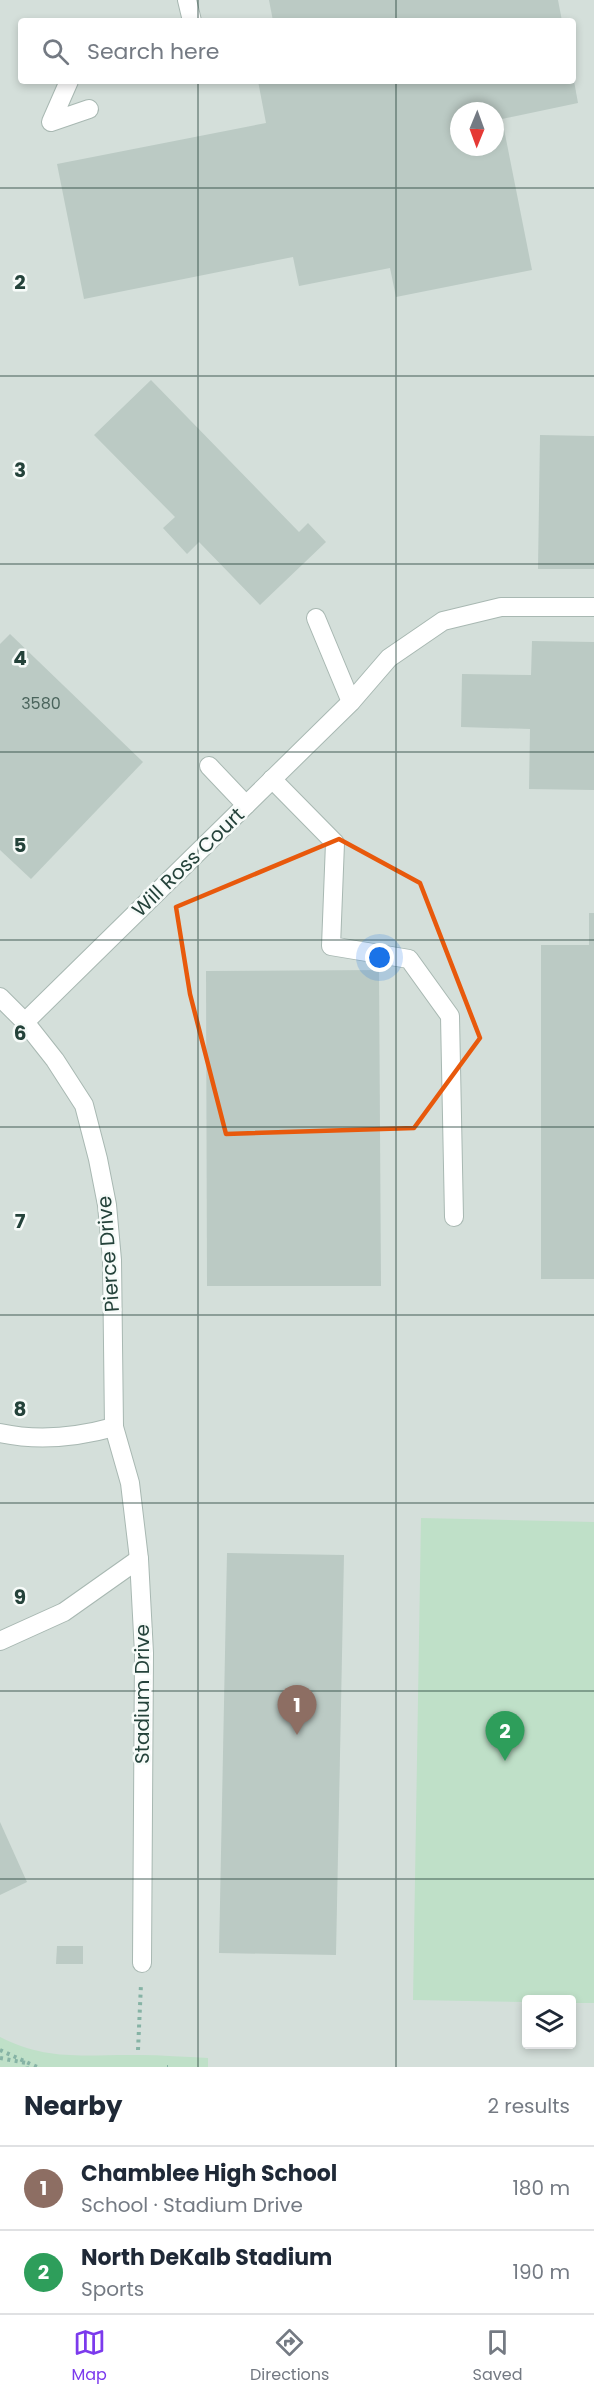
<!DOCTYPE html>
<meta charset="utf-8">
<style>
:root{--surface:#fff;--page:#f6f6f7;--text:#1f2937;--muted:#747a83;--line:#e0e1e3;--accent:#7c3aed}
body{margin:0;font-family:Poppins,sans-serif;background:var(--page);color:var(--text)}
.controls{position:absolute;right:18px;bottom:18px;display:grid;overflow:hidden;border-radius:6px;box-shadow:0 3px 9px #0003}
.controls button{width:54px;height:54px;display:grid;place-items:center;padding:0;border:0;border-bottom:2px solid var(--line);background:var(--surface);color:var(--text);font:30px sans-serif}
.compass{position:absolute;left:450px;top:102px;width:54px;height:54px;border-radius:50%;background:var(--surface);box-shadow:0 3px 9px #0003;rotate:181deg}
.you{position:absolute;left:380px;top:958px;width:21px;height:21px;margin:-15px;border:4px solid #fff;border-radius:50%;background:#1a73e8;box-shadow:0 0 0 9px #1a73e833}
.badge{display:grid;place-items:center;width:39px;height:39px;border-radius:50%;background:var(--accent);color:#fff;font-size:20px;font-weight:700}
.pin{position:absolute;translate:-50% -50px;filter:drop-shadow(0 2px 3px #0008)}
.pin::after{content:'';position:absolute;top:32px;width:21px;height:18px;background:inherit;clip-path:polygon(0 0,100% 0,50% 100%)}
.list{margin:0;padding:0;list-style:none}
h2{display:flex;justify-content:space-between;align-items:center;height:78px;margin:0;padding:0 24px;font-size:26px}
h2 small{font-size:20px;font-weight:400;color:var(--muted)}
.list li{display:grid;grid-template-columns:39px 1fr auto;gap:18px;align-items:center;box-sizing:border-box;height:84px;padding:0 24px;border-top:2px solid var(--line)}
.list b{display:block;font-size:22px;white-space:nowrap}
.list p{margin:0;font-size:20px;white-space:nowrap;color:var(--muted)}
.list em{font-size:20px;font-style:normal;color:var(--muted)}
.icon{flex:none;width:33px;height:33px;fill:none;stroke:currentColor;stroke-width:2;stroke-linecap:round;stroke-linejoin:round}
.map{position:relative;flex:none;width:594px;height:2067px;overflow:hidden}
.search{position:absolute;background:var(--surface);box-shadow:0 3px 9px #0003;left:18px;right:18px;top:18px;height:66px;display:flex;align-items:center;gap:15px;box-sizing:border-box;padding:0 21px;border-radius:6px;color:var(--muted);font-size:22px}
.sheet{height:246px;background:var(--surface)}
nav{display:flex;justify-content:space-around;align-items:center;box-sizing:border-box;height:84px;border-top:2px solid var(--line);background:var(--surface);font-size:16px;color:var(--muted)}
nav a{display:grid;justify-items:center;gap:3px}
nav .on{color:var(--accent)}
.map>svg:first-child{display:block}
.built{fill:#d4dfda;fill-rule:evenodd}
.green{fill:#bfe0c8}
.building{fill:#bbcac4;fill-rule:evenodd}
.lines{fill:none;stroke-linecap:round;stroke-linejoin:round}
.minor-casing{stroke:#a8b8b2;stroke-width:20}
.path{stroke:#86b3a5;stroke-width:4;stroke-dasharray:3 4.5;stroke-linecap:butt}
.minor{stroke:#fff;stroke-width:18}
.marked{fill:none;stroke:#e8590c;stroke-width:4.5;stroke-linejoin:round}
.grid{fill:none;stroke:#24423a;stroke-width:1.5;stroke-opacity:0.55}
.labels{text-anchor:middle;dominant-baseline:central;stroke-width:5;stroke-linejoin:round;paint-order:stroke}
.number-label{font-size:16px;fill:#4a645c}
.street-label{font-size:20px;fill:#24423a;stroke:#f7fbf9}
.grid-label{font-size:20px;text-anchor:middle;font-weight:bold;fill:#24423a;stroke:#f7fbf9;stroke-width:5;stroke-linejoin:round;paint-order:stroke}
</style>
<div class="map">
<svg width="594" height="2067" viewBox="0 0 594 2067">
<rect width="100%" height="100%" fill="#e6efeb"/>
<path class="built" d="M0,0H594V2067H0ZM21,21H573V81H21ZM459,111H495V147H459ZM526,2000H572V2044H526Z"/>
<g class="green">
<polygon points="421,1518 594,1522 594,2003 572,2003 572,2000 526,2000 526,2002 413,2000"/>
<path d="M0,2037C48,2062 87,2054 139,2055C162,2055 185,2057 208,2058V2067H0Z"/>
</g>
<g class="building">
<polygon points="269,0 558,0 562,21 273,21"/>
<path d="M258,81H574L578,103L502,119L532,270L396,297L390,268L299,286L293,257L84,299L57,164L266,123ZM459,111H495V147H459Z"/>
<polygon points="151,380 299,532 308,523 326,542 260,605 199,542 187,554 163,528 175,517 94,435"/>
<polygon points="540,435 594,436 594,569 538,569"/>
<polygon points="10,634 143,762 31,879 0,850 0,644"/>
<polygon points="532,641 594,642 594,790 529,789 530,729 461,727 462,674 531,675"/>
<polygon points="589,913 594,913 594,1279 541,1279 541,945 589,945"/>
<polygon points="379,970 381,1286 207,1286 206,971"/>
<polygon points="227,1553 344,1555 336,1955 219,1953"/>
<polygon points="0,1822 27,1882 0,1895"/>
<polygon points="57,1946 83,1946 83,1964 56,1964"/>
</g>
<g class="lines">
<g class="minor-casing">
<g id="minor">
<polyline points="187,0 192,21"/>
<polyline points="69,81 51,122 89,109"/>
<polyline points="316,618 351,702"/>
<polyline points="209,766 246,805"/>
<polyline points="272,779 335,843 331,946 409,959 450,1016 454,1217"/>
<polyline points="0,997 25,1022 55,1060 84,1105 98,1159 107,1205 112,1260 114,1427 130,1483 139,1559 144,1653 142,1963"/>
<polyline points="25,1022 351,702 389,658 443,621 501,607 594,607"/>
<path d="M0,1433C37,1441 78,1437 114,1427"/>
<polyline points="0,1641 64,1612 139,1559"/>
</g>
</g>
<g class="path">
<polyline points="0,2050 37,2067"/>
<polyline points="138,2050 141,1984"/>
<polyline points="0,2058 26,2063 27,2067"/>
<polyline points="167,2067 168,2067"/>
</g>
<use href="#minor" class="minor"/>
</g>
<path class="marked" d="M339,839L420,883L480,1038L414,1128L226,1134L190,994L176,907Z"/>
<path class="grid" d="M198,0V21M396,0V21M198,81V2067M396,81V2067M0,188H594M0,376H594M0,564H594M0,752H594M0,940H594M0,1127H594M0,1315H594M0,1503H594M0,1691H594M0,1879H594"/>
<g class="labels">
<g class="number-label">
<text x="41" y="703">3580</text>
</g>
<g class="street-label">
<text transform="translate(188 862) rotate(-44)">Will Ross Court</text>
<text transform="translate(108 1254) rotate(-94)">Pierce Drive</text>
<text transform="translate(142 1694) rotate(-90)">Stadium Drive</text>
</g>
</g>
<g class="grid-label">
<text x="20" y="289">2</text>
<text x="20" y="477">3</text>
<text x="20" y="665">4</text>
<text x="20" y="852">5</text>
<text x="20" y="1040">6</text>
<text x="20" y="1228">7</text>
<text x="20" y="1416">8</text>
<text x="20" y="1604">9</text>
</g>
</svg>
<div class="controls">
<button><svg class="icon" aria-label="layers" viewBox="0 0 24 24"><path d="M12 4l9 5-9 5-9-5zM3 14l9 5 9-5"/></svg></button>
</div>
<svg class="compass" viewBox="-18 -18 36 36"><path d="M0-13l5 13h-10z" fill="#e53935"/><path d="M0 13l5-13h-10z" fill="#747a83"/></svg>
<div class="you"></div>
<div class="pin badge" style="left:297px;top:1735px;background:#8d6e63">1</div>
<div class="pin badge" style="left:505px;top:1761px;background:#2e9e5b">2</div>
<div class="search"><svg class="icon" aria-label="search" viewBox="0 0 24 24"><circle cx="10" cy="10" r="6"/><path d="M15 15l6 6"/></svg>Search here</div>
</div>
<section class="sheet">
<h2>Nearby<small>2 results</small></h2>
<ul class="list">
<li><span class="badge" style="background:#8d6e63">1</span><div><b>Chamblee High School</b><p>School · Stadium Drive</p></div><em>180 m</em></li>
<li><span class="badge" style="background:#2e9e5b">2</span><div><b>North DeKalb Stadium</b><p>Sports</p></div><em>190 m</em></li>
</ul>
</section>
<nav>
<a class="on"><svg class="icon" aria-label="map" viewBox="0 0 24 24"><path d="M3 6l6-2 6 2 6-2v14l-6 2-6-2-6 2zM9 4v14M15 6v14"/></svg>Map</a>
<a><svg class="icon" aria-label="directions" viewBox="0 0 24 24"><path d="M12 3l9 9-9 9-9-9zM9 14v-3h6M13 9l2 2-2 2"/></svg>Directions</a>
<a><svg class="icon" aria-label="saved" viewBox="0 0 24 24"><path d="M7 4h10v16l-5-4-5 4z"/></svg>Saved</a>
</nav>
